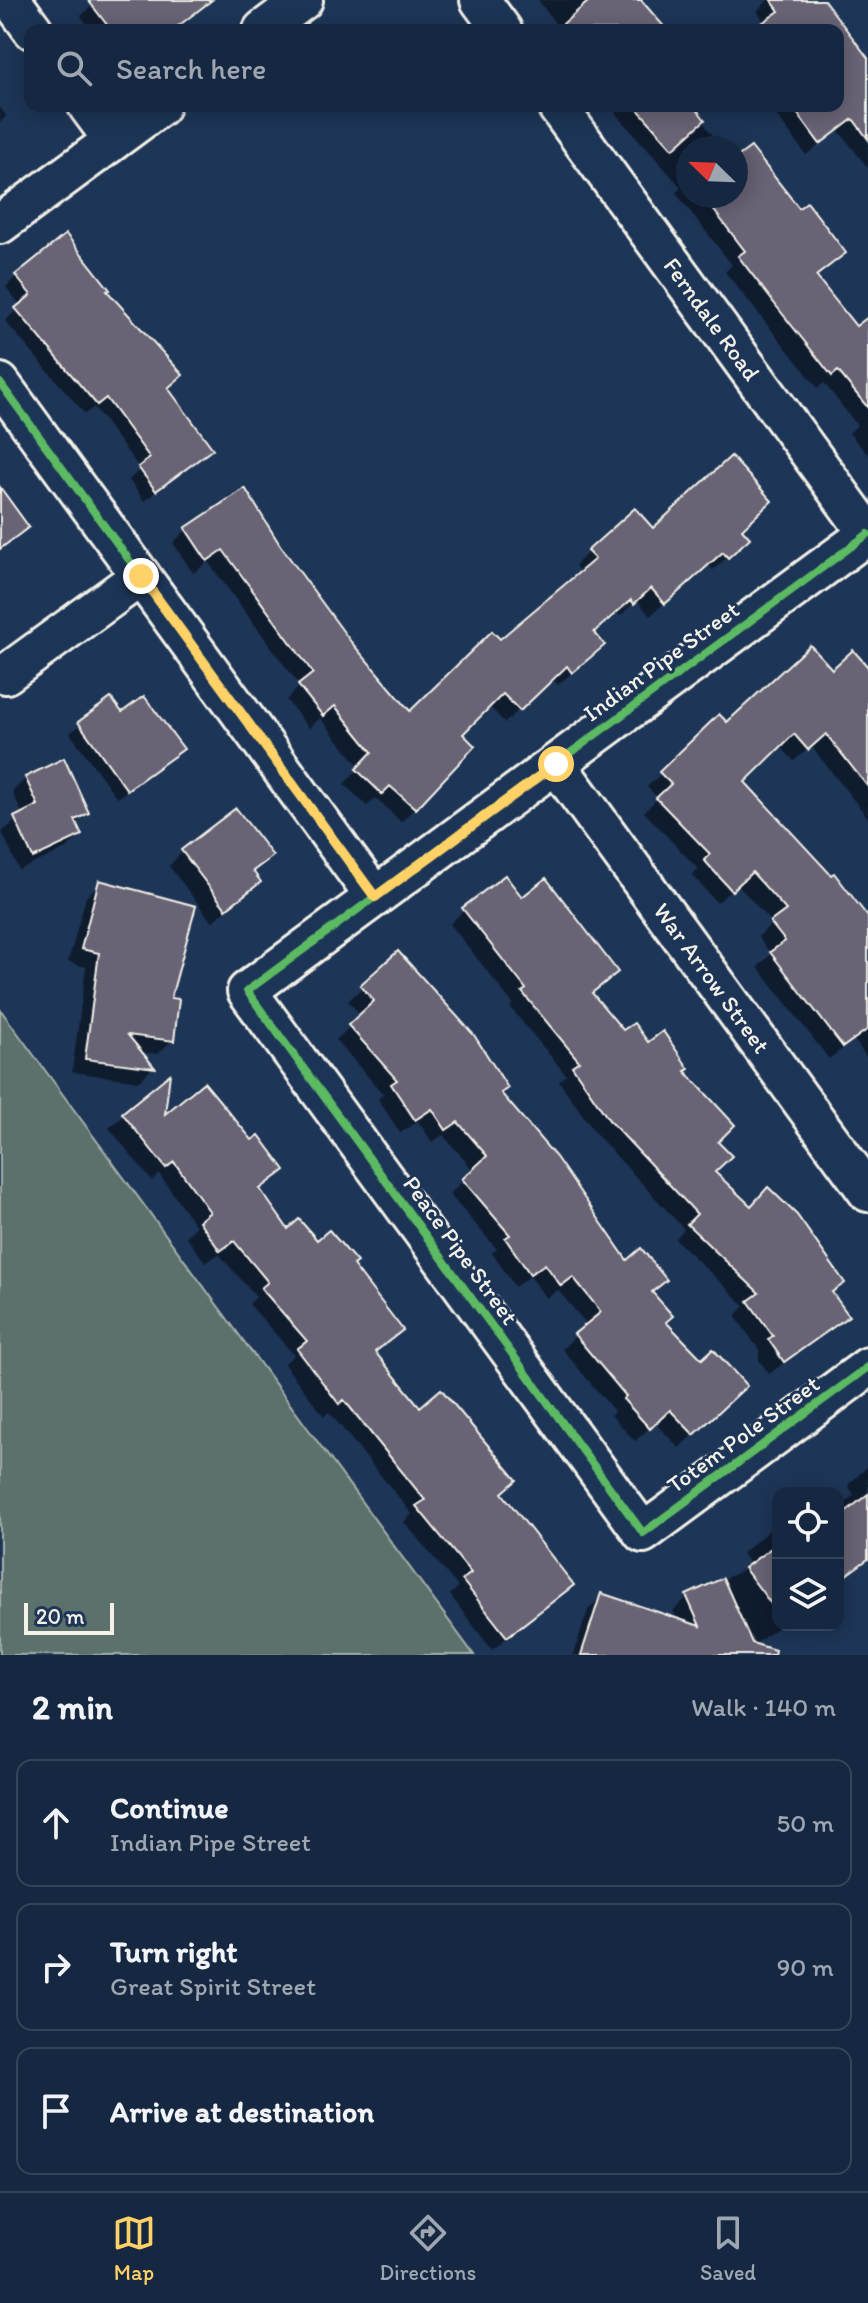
<!DOCTYPE html>
<meta charset="utf-8">
<style>
:root{--surface:#162841;--page:#1f3048;--text:#f1f3f6;--muted:#9ea6b1;--line:#35445a;--accent:#ffd166}
body{margin:0;font-family:Itim,sans-serif;background:var(--page);color:var(--text)}
.controls{position:absolute;right:24px;bottom:24px;display:grid;overflow:hidden;border-radius:16px;box-shadow:0 4px 20px #0003}
.controls button{width:72px;height:72px;display:grid;place-items:center;padding:0;border:0;border-bottom:2px solid var(--line);background:var(--surface);color:var(--text);font:40px sans-serif}
.compass{position:absolute;left:676px;top:136px;width:72px;height:72px;border-radius:50%;background:var(--surface);box-shadow:0 4px 20px #0003;rotate:293deg}
.scale{position:absolute;left:24px;bottom:20px;width:90px;box-sizing:border-box;padding-left:8px;border:4px solid #f4f1e8;border-top:0;font-size:22px;line-height:28px;white-space:nowrap;color:#f4f1e8;-webkit-text-stroke:6px #1d3557;paint-order:stroke}
.stop{position:absolute;width:24px;height:24px;margin:-18px;border:6px solid #ffd166;border-radius:50%;background:#fff}
.stop.end{background:#ffd166;border-color:#fff;box-shadow:0 2px 8px #0008}
.list{margin:0;padding:0;list-style:none}
h2{display:flex;justify-content:space-between;align-items:center;height:104px;margin:0;padding:0 32px;font-size:34px}
h2 small{font-size:26px;font-weight:400;color:var(--muted)}
.list li{display:grid;grid-template-columns:52px 1fr auto;gap:24px;align-items:center;box-sizing:border-box;height:128px;margin:0 16px 16px;padding:0 16px;border:2px solid var(--line);border-radius:16px}
.list b{display:block;font-size:30px;white-space:nowrap}
.list p{margin:0;font-size:26px;white-space:nowrap;color:var(--muted)}
.list em{font-size:26px;font-style:normal;color:var(--muted)}
.icon{flex:none;width:44px;height:44px;fill:none;stroke:currentColor;stroke-width:2;stroke-linecap:round;stroke-linejoin:round}
.map{position:relative;flex:none;width:868px;height:1655px;overflow:hidden}
.search{position:absolute;background:var(--surface);box-shadow:0 4px 20px #0003;left:24px;right:24px;top:24px;height:88px;display:flex;align-items:center;gap:20px;box-sizing:border-box;padding:0 28px;border-radius:16px;color:var(--muted);font-size:30px}
.sheet{height:536px;background:var(--surface)}
nav{display:flex;justify-content:space-around;align-items:center;box-sizing:border-box;height:112px;border-top:2px solid var(--line);background:var(--surface);font-size:22px;color:var(--muted)}
nav a{display:grid;justify-items:center;gap:4px}
nav .on{color:var(--accent)}
.map>svg:first-child{display:block}
.green{fill:#5c716c;stroke:#a8b1aa;stroke-width:2}
.shadow{fill:#0007}
.building{fill:#686375;stroke:#f4f1e8;stroke-width:2}
.lines{fill:none;stroke-linecap:round;stroke-linejoin:round}
.minor-casing{stroke:#f4f1e8;stroke-width:44}
.minor{stroke:#1d3557;stroke-width:38}
.cycleway-casing{stroke:#1d3557;stroke-width:13}
.cycleway{stroke:#5cba63;stroke-width:8}
.route{stroke:#ffd166;stroke-width:10}
.labels{text-anchor:middle;dominant-baseline:central;stroke-width:6;stroke-linejoin:round;paint-order:stroke}
.street-label{font-size:24px;fill:#f4f1e8;stroke:#1d3557}
</style>
<div class="map">
<svg width="868" height="1655" viewBox="0 0 868 1655">
<rect width="100%" height="100%" fill="#1d3557"/>
<filter id="ink" filterUnits="userSpaceOnUse"><feTurbulence type="fractalNoise" baseFrequency=".0125" numOctaves="2"/><feDisplacementMap in="SourceGraphic" scale="16" xChannelSelector="R" yChannelSelector="G"/><feConvolveMatrix kernelMatrix="1 2 1 2 8 2 1 2 1" color-interpolation-filters="sRGB"/></filter>
<g filter="url(#ink)">
<polygon class="green" points="0,1009 61,1092 474,1655 0,1655"/>
<g class="shadow">
<polygon points="98,0 196,0 201,6 174,30 91,30 81,16"/>
<polygon points="538,0 638,0 665,30 560,30"/>
<polygon points="768,0 822,0 868,62 868,168 839,131 806,155 776,115 784,106 838,106 838,30 756,30 765,23 757,11"/>
<polygon points="620,106 691,106 722,148 688,148 688,196 736,196 736,161 844,253 815,278 855,329 868,319 868,455 849,433 857,425 824,383 818,388 725,272 732,265 676,193 681,187 615,113"/>
<polygon points="0,107 6,116 0,123"/>
<polygon points="16,276 105,292 166,389 210,449 144,501 129,480 140,469 94,407 85,414 5,321 21,306 6,287"/>
<polygon points="739,529 734,551 713,570 708,564 650,616 637,600 620,616 616,612 592,633 589,658 558,685 552,678 505,723 488,705 460,734 473,746 401,822 376,798 367,806 344,784 360,767 320,718 309,728 286,700 300,686 208,562 193,573 173,543 186,530 278,546 349,643 410,714 581,573 575,566 588,552 653,531"/>
<polygon points="868,670 868,818 811,746 794,761 780,746 743,782 868,920 868,1059 854,1040 829,1059 758,967 771,954 758,937 772,923 737,884 717,903 692,875 698,869 644,812 658,798 647,787 719,717 727,725 832,672"/>
<polygon points="111,700 122,715 172,758 117,798 70,733"/>
<polygon points="26,778 87,813 75,824 80,835 66,849 19,870 2,832 23,815 12,792"/>
<polygon points="182,852 270,855 252,873 259,882 212,922 169,866"/>
<polygon points="100,883 169,1000 172,1040 158,1054 139,1052 152,1068 139,1081 72,1072 86,967 68,962 86,897"/>
<polygon points="522,900 616,972 591,995 623,1033 647,1045 683,1072 716,1142 713,1173 843,1283 831,1294 846,1316 769,1374 759,1360 759,1350 735,1316 745,1306 675,1239 684,1229 596,1134 559,1081 566,1075 510,1007 513,1004 450,924 464,910"/>
<polygon points="398,954 627,1263 664,1280 651,1293 716,1412 679,1448 655,1423 635,1441 611,1415 614,1411 562,1349 587,1325 558,1290 546,1298 530,1276 515,1287 492,1253 497,1249 449,1194 474,1171 443,1135 432,1142 418,1121 400,1133 378,1099 383,1094 336,1040 361,1016 348,1001"/>
<polygon points="167,1079 162,1118 252,1143 282,1170 259,1191 288,1232 317,1243 351,1265 400,1330 374,1354 420,1410 500,1494 571,1585 492,1650 450,1595 458,1587 404,1522 412,1514 329,1412 324,1416 284,1364 294,1355 249,1304 256,1297 219,1254 206,1263 186,1237 196,1226 159,1174 152,1181 109,1128"/>
<polygon points="868,1466 868,1560 838,1582 838,1509 854,1495 848,1485"/>
<polygon points="778,1523 778,1625 781,1625 751,1647 755,1655 573,1655 588,1610 602,1596 678,1620 673,1611 687,1597 751,1566 742,1553"/>
</g>
<g class="building">
<polygon points="88,0 212,0 173,30 111,30"/>
<polygon points="590,0 641,0 667,30 556,30"/>
<polygon points="771,0 824,0 868,58 868,139 853,119 820,144 792,106 838,106 838,30 752,30 779,11"/>
<polygon points="635,106 694,106 705,120 673,149"/>
<polygon points="751,147 799,208 807,202 846,253 816,276 856,326 868,317 868,408 838,371 832,376 777,307 738,256 745,251 703,196 736,196 736,158"/>
<polygon points="66,234 110,290 107,291 183,375 168,388 213,449 156,491 138,467 150,458 106,398 97,405 15,308 31,295 15,275"/>
<polygon points="731,456 772,501 742,529 750,538 728,558 723,552 665,604 651,588 634,604 631,600 594,632 605,645 572,673 567,666 520,711 503,694 463,734 475,746 416,809 390,786 382,794 356,769 372,752 335,706 323,716 298,685 313,673 223,550 207,561 185,528 245,488 280,545 351,642 410,711 492,631 500,639 595,559 587,551 635,508 653,528"/>
<polygon points="0,487 29,527 0,549"/>
<polygon points="810,645 832,669 853,650 868,667 868,787 826,734 808,750 794,734 745,782 831,875 834,873 868,917 868,1029 843,1047 770,952 785,941 770,922 786,910 752,872 732,891 704,860 710,854 656,798 671,784 659,772 719,714 727,722"/>
<polygon points="144,696 184,749 127,790 78,722 111,698 122,712"/>
<polygon points="64,758 89,813 75,820 82,835 33,858 14,817 38,805 25,777"/>
<polygon points="236,808 273,856 253,871 261,882 226,909 181,850"/>
<polygon points="505,875 522,897 546,878 618,972 592,993 623,1030 634,1023 648,1042 663,1031 689,1069 685,1071 735,1125 718,1142 732,1156 715,1172 751,1206 768,1187 797,1215 845,1283 832,1292 849,1316 784,1362 768,1339 773,1336 748,1301 759,1293 687,1224 697,1214 609,1120 572,1066 579,1061 522,992 526,989 462,908"/>
<polygon points="99,880 196,906 171,998 179,999 174,1041 128,1035 155,1068 85,1059 99,953 81,949"/>
<polygon points="398,951 474,1035 508,1088 501,1093 556,1157 627,1260 641,1248 667,1280 652,1292 673,1316 666,1322 702,1359 713,1349 747,1386 694,1435 670,1410 650,1429 623,1399 626,1396 574,1334 601,1312 573,1277 561,1286 545,1264 530,1274 505,1238 510,1235 462,1179 487,1156 458,1122 446,1130 432,1109 415,1120 391,1084 397,1080 348,1025 374,1001 360,985"/>
<polygon points="170,1074 165,1114 204,1082 252,1140 259,1135 285,1170 260,1189 288,1229 299,1219 317,1240 329,1230 357,1262 353,1265 403,1330 375,1352 420,1407 441,1389 517,1480 502,1493 574,1585 507,1637 462,1580 471,1573 416,1506 425,1500 344,1400 339,1404 297,1349 307,1341 261,1288 268,1282 234,1241 220,1251 199,1221 210,1212 174,1162 166,1168 122,1113"/>
<polygon points="868,1494 868,1559 838,1581 838,1518"/>
<polygon points="778,1543 778,1613 744,1568"/>
<polygon points="723,1578 752,1643 775,1650 774,1655 581,1655 601,1593 700,1626 686,1595"/>
</g>
<g class="lines">
<g class="minor-casing">
<g id="minor">
<polyline points="11,0 33,30"/>
<polyline points="480,0 502,30"/>
<polyline points="263,30 303,0"/>
<polyline points="88,106 113,140"/>
<polyline points="557,106 868,533"/>
<polyline points="0,224 160,106"/>
<polyline points="0,383 375,897"/>
<polyline points="868,534 247,991 643,1533 868,1367"/>
<polyline points="6,674 141,576"/>
<polyline points="556,764 868,1192"/>
</g>
</g>
<use href="#minor" class="minor"/>
<g class="cycleway-casing">
<g id="cycleway">
<polyline points="0,383 375,897"/>
<polyline points="868,534 247,991 643,1533 868,1367"/>
</g>
</g>
<use href="#cycleway" class="cycleway"/>
</g>
</g>
<g class="lines" filter="url(#ink)">
<polyline class="route" points="141,576 375,897 556,764"/>
</g>
<g class="labels">
<g class="street-label">
<text transform="translate(712 319) rotate(54)">Ferndale Road</text>
<text transform="translate(661 661) rotate(-36)">Indian Pipe Street</text>
<text transform="translate(712 978) rotate(54)">War Arrow Street</text>
<text transform="translate(461 1250) rotate(54)">Peace Pipe Street</text>
<text transform="translate(743 1434) rotate(-36)">Totem Pole Street</text>
</g>
</g>
</svg>
<div class="controls">
<button><svg class="icon" aria-label="locate" viewBox="0 0 24 24"><circle cx="12" cy="12" r="6"/><path d="M12 2v4M12 18v4M2 12h4M18 12h4"/></svg></button>
<button><svg class="icon" aria-label="layers" viewBox="0 0 24 24"><path d="M12 4l9 5-9 5-9-5zM3 14l9 5 9-5"/></svg></button>
</div>
<svg class="compass" viewBox="-18 -18 36 36"><path d="M0-13l5 13h-10z" fill="#e53935"/><path d="M0 13l5-13h-10z" fill="#9ea6b1"/></svg>
<div class="scale">20 m</div>
<div class="stop" style="left:556px;top:764px"></div>
<div class="stop end" style="left:141px;top:576px"></div>
<div class="search"><svg class="icon" aria-label="search" viewBox="0 0 24 24"><circle cx="10" cy="10" r="6"/><path d="M15 15l6 6"/></svg>Search here</div>
</div>
<section class="sheet">
<h2>2 min<small>Walk · 140 m</small></h2>
<ul class="list">
<li><svg class="icon" aria-label="ahead" viewBox="0 0 24 24"><path d="M12 20V5M6 11l6-6 6 6"/></svg><div><b>Continue</b><p>Indian Pipe Street</p></div><em>50 m</em></li>
<li><svg class="icon" aria-label="right" viewBox="0 0 24 24"><path d="M7 20v-9h11M14 6l5 5-5 5"/></svg><div><b>Turn right</b><p>Great Spirit Street</p></div><em>90 m</em></li>
<li><svg class="icon" aria-label="arrive" viewBox="0 0 24 24"><path d="M6 21V4h12l-3 4 3 4H6"/></svg><div><b>Arrive at destination</b></div></li>
</ul>
</section>
<nav>
<a class="on"><svg class="icon" aria-label="map" viewBox="0 0 24 24"><path d="M3 6l6-2 6 2 6-2v14l-6 2-6-2-6 2zM9 4v14M15 6v14"/></svg>Map</a>
<a><svg class="icon" aria-label="directions" viewBox="0 0 24 24"><path d="M12 3l9 9-9 9-9-9zM9 14v-3h6M13 9l2 2-2 2"/></svg>Directions</a>
<a><svg class="icon" aria-label="saved" viewBox="0 0 24 24"><path d="M7 4h10v16l-5-4-5 4z"/></svg>Saved</a>
</nav>
